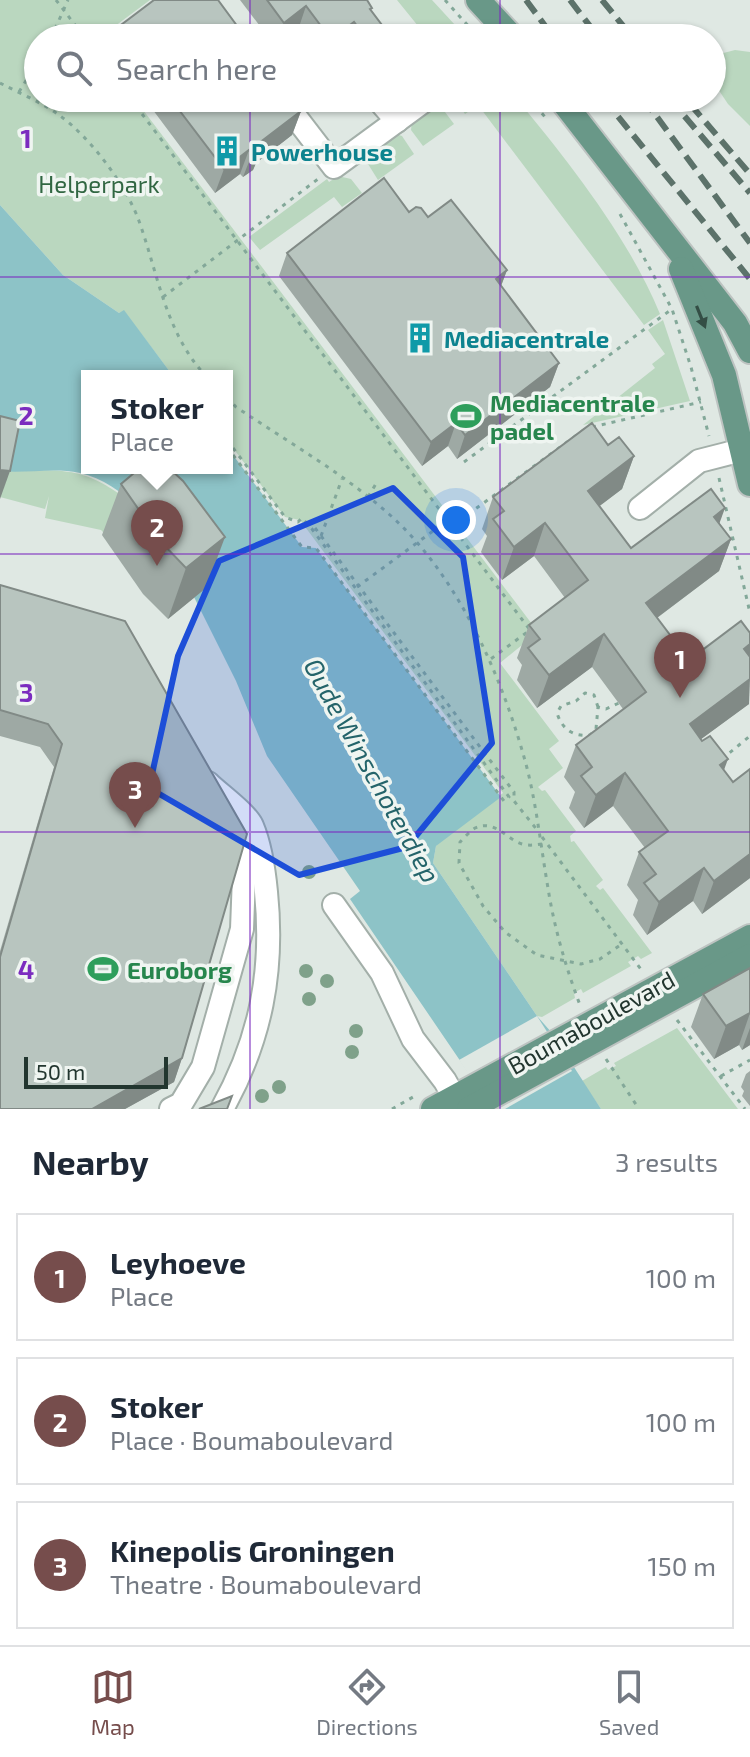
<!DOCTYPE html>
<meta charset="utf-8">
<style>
:root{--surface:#fff;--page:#f6f6f7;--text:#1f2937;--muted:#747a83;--line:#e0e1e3;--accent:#764d4c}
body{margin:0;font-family:"Exo 2",sans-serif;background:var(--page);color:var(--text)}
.scale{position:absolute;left:24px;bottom:20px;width:144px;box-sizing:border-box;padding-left:8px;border:4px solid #22362f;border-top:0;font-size:22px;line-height:28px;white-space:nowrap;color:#22362f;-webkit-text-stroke:6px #eff5f1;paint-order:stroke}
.you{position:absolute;left:456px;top:520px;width:28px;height:28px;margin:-20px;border:6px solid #fff;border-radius:50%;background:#1a73e8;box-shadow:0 0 0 12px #1a73e833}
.badge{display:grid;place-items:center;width:52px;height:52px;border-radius:50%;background:var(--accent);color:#fff;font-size:26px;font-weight:700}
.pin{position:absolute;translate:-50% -66px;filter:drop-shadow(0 2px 4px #0008)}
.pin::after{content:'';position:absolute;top:42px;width:28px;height:24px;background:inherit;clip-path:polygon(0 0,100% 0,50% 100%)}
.popup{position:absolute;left:81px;top:370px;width:152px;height:104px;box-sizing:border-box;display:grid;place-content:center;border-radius:0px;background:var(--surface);filter:drop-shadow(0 2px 6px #0005);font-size:26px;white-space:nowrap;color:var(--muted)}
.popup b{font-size:30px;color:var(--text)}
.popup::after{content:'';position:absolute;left:50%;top:100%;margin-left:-16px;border:16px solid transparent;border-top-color:var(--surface)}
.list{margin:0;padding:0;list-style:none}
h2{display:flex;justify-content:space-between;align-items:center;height:104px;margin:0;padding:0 32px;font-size:34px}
h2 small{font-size:26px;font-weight:400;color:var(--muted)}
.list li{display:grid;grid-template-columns:52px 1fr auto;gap:24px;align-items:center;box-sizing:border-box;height:128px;margin:0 16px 16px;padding:0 16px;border:2px solid var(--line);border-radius:0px}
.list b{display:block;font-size:30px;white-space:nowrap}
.list p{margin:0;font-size:26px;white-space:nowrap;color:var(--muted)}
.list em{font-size:26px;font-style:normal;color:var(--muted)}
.icon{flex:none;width:44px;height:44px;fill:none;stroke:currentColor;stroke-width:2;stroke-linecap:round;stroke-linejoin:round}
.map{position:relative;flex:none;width:750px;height:1109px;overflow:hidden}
.search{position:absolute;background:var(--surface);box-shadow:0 2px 6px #0004;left:24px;right:24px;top:24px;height:88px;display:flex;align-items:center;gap:20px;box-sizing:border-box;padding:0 28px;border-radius:44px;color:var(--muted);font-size:30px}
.sheet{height:536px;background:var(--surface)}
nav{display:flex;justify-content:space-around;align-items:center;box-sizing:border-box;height:112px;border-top:2px solid var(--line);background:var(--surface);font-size:22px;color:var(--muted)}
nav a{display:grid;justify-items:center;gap:4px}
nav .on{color:var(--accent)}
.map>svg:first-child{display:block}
.green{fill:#bad7bf}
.water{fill:#8dc3c7}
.pier{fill:#dfe8e3}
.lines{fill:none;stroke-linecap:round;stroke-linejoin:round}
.minor-casing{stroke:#a3afa9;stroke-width:26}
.major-casing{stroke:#bdc3c1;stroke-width:28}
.path{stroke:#83a899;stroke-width:3;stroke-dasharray:4 6;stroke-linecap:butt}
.minor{stroke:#fff;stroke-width:22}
.major{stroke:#699888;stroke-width:24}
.rail{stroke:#5c726a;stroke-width:6;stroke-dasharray:16 8;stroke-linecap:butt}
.tree{fill:#7fa18a}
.wall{fill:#9ea9a4}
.shaded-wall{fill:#818a86}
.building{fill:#b8c5bf;stroke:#818a86;stroke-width:2}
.oneway{fill:#344e45}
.marked{fill:#1d4ed8;fill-opacity:0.2;stroke:#1d4ed8;stroke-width:6;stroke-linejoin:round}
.grid{fill:none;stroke:#7b2cbf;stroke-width:2;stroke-opacity:0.55}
.labels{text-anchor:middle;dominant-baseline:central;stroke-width:7;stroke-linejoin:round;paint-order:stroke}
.culture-label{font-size:24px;font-weight:bold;fill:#0d838f;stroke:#eff5f1;text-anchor:start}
.park-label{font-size:24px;fill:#316742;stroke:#eff5f1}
.leisure-label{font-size:24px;font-weight:bold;fill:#27864d;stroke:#eff5f1;text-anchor:start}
.street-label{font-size:24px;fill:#22362f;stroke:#eff5f1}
.water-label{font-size:26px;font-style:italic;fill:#24646a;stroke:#eff5f1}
.grid-label{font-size:26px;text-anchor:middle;font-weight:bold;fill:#7b2cbf;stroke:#eff5f1;stroke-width:7;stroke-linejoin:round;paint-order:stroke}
</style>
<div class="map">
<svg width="750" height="1109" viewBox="0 0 750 1109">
<rect width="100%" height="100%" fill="#dfe8e3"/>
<g class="green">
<polygon points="0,0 150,0 99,38 38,38 38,98 134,98 538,632 500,663 559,741 549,749 563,768 538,787 542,791 545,790 576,831 570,836 571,842 574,841 603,880 596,886 600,890 603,888 652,953 641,959 638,956 628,962 631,966 583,993 581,989 574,993 575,998 542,1017 537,1016 433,863 436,846 441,839 503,793 300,520 285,517 227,440 227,376 173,376 124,311 119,313 63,275 0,205"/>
<polygon points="397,0 432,0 467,38 442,38 437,31 427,37"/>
<polygon points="735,50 750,52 750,126 728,104 712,80 712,56"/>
<path d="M454,98H516C568,161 629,238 660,314L644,325L478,105L465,114Z"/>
<polygon points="437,105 442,108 454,124 423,146 411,130 412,121"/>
<polygon points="396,134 402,136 414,154 378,180 368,164 370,153"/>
<polygon points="338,176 351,179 362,193 342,207 334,197 260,250 249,237 327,179 329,182"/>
<polygon points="663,320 690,401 583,425 655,368 652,364 665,354 648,330"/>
<path d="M23,470C81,470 88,472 136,505L104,533L101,530L45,518L49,496L45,509L0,497L3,472Z"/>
<polygon points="677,1028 738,1109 601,1109 582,1081 606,1067 608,1070 616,1066 614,1063"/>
</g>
<path class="water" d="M0,205L63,275L119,313L124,310L173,376H87V468H227V447L302,547L316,548L501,797L436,846L433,863L537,1016L552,1033L601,1109H493L350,899L360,891L267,756L236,681L194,597L206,588C173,549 132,484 80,473C53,467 26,474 0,471Z"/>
<polygon class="pier" points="537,1016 572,1071 505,1109 492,1109 459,1060"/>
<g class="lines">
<g class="minor-casing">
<g id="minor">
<polyline points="281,98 334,167 428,98"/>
<polyline points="383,105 397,121"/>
<polyline points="640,508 699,461 750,448"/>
<path d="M208,783C219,794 246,813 252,826C260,845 264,871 266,892C274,971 261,1039 222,1109"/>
<polyline points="334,905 382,973 413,1039 445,1081 454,1097"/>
<polyline points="171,1109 181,1104 203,1067 242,929 244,876 233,827"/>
</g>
</g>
<g class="major-casing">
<g id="major">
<polyline points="478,0 513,38"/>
<polyline points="560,98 735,323 750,351"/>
<polyline points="681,269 724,375 750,484"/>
<polyline points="433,1109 750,937"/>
<polyline points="469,1109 750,956"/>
</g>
</g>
<g class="path">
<polyline points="56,0 85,38"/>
<polyline points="445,0 479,38"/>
<polyline points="51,38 68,0"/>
<path d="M0,83C19,93 41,102 59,115C90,137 126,185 139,221C158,274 166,334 206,376"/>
<polyline points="19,92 38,61"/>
<polyline points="130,98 530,630 488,661"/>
<polyline points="529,98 545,117"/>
<polyline points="620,214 672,309 691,367 709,436"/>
<polyline points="163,297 318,179"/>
<path d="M227,397L236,407C288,442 343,473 390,515C459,576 504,681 527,768C537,808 541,848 548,888C554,927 566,968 580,1005"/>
<polyline points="592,427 701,402"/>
<polyline points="227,440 285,517 298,522 302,518 312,529 509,797 504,801"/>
<polyline points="227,447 302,547 316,548 504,801"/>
<polyline points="464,462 672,309"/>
<polyline points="719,478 750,613"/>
<polyline points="368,497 377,482"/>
<polyline points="452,526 585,429"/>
<polyline points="315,528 514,792 514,801 538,831"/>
<polyline points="321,536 342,479"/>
<polyline points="357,587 448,520"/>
<path d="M598,707L594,695L585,693L576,701L561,706L557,713C562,729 573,737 590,735L596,729L598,707L606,709L619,703"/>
<polyline points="722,759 750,736"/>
<polyline points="542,837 643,972"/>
<path d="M542,844C535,845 529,846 522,844C506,839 495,819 475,828C470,831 464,838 460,842L459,863L483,906L505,932L537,955L581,964L600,959L622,944"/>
<polyline points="677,1020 745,1109"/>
<polyline points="606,1059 639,1109"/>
<polyline points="721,1076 750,1060"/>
<polyline points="392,1109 413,1097"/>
</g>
<use href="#minor" class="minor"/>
<use href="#major" class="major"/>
<g class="rail">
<polyline points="526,0 554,38"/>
<polyline points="570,0 599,38"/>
<polyline points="602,0 633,38"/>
<polyline points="603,98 750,279"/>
<polyline points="643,98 750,243"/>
<polyline points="669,98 750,193"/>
<polyline points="690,104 750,174"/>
</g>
</g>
<g class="tree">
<circle cx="309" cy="872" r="7"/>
<circle cx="306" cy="971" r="7"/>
<circle cx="327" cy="981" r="7"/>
<circle cx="309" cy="999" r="7"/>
<circle cx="356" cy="1031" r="7"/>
<circle cx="352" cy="1052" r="7"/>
<circle cx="279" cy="1087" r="7"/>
<circle cx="262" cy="1096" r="7"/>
</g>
<g class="wall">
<polygon points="240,0 367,0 371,11 391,38 304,38 298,30 287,38 269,38"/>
<polygon points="117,28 246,38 113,38"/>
<polygon points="144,98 291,98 301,111 292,135 256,163 253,170 243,177 240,174 215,193"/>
<polygon points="409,212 428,217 507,270 501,286 559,363 550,387 457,459 448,446 422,466 279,276 287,253"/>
<polygon points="634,456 622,489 599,506 631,548 720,524 731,539 719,571 657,618 689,660 749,704 701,739 724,770 750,878 702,914 693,901 647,935 633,915 638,900 627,885 639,852 645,848 613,806 584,828 569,808 575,792 564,777 576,745 623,709 592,667 537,708 517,680 522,665 517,658 529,625 565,598 534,556 502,580 481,552 487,536 482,529 493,497"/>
<polygon points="121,484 206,588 168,619 143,594 102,535"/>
<polygon points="0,585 125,621 182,1058 174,1082 125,1109 0,1109 0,951 54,767 40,747 0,736"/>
<polygon points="750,968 750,1045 742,1050 739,1045 714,1059 691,1027 703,994"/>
<polygon points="750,1071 750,1106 742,1096 744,1091 741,1087 746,1074"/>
</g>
<g class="shaded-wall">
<polygon points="306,6 298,30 287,38 279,38 284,23"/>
<polygon points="354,22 348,38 333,38"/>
<polygon points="301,111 292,135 256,163 253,170 243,177 252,154 259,143"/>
<polygon points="249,150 240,174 215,193 224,169"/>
<polygon points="507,270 498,294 496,279"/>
<polygon points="559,363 550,387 457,459 465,435"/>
<polygon points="456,423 448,446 422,466 431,442"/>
<polygon points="634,456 622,489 576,524 588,491"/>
<polygon points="0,470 10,471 0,499"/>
<polygon points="725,508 713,541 714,517"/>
<polygon points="545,523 534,556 502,580 514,547"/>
<polygon points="225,537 206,588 168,619 186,568"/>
<polygon points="731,539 719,571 634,635 646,603"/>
<polygon points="604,634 592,667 537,708 549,675"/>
<polygon points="750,644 750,655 743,673 744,649"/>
<polygon points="750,679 749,704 678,756 690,724"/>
<polygon points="728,759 716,792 720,765"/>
<polygon points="625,773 613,806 584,828 596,795"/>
<polygon points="750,854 750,878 702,914 714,881"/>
<polygon points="704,868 693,901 647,935 659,902"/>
<polygon points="750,1013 739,1045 714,1059 726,1026"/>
<polygon points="750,1028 750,1045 742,1050"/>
<polygon points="182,1058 174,1082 125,1109 92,1109"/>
</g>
<g class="building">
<polygon points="154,0 218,0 246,38 125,38 117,28"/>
<polygon points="267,0 367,0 372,8 370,9 391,37 366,38 354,22 333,38 330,38 306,6 284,23"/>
<polygon points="170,98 291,98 301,111 259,143 262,146 252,154 249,150 224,169"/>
<polygon points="384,178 409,212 416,207 421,208 428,217 451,200 507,270 496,279 559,363 465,435 456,423 431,442 287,253"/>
<polygon points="0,416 20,421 10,471 0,470"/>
<polygon points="592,423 608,445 619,437 634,456 588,491 631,548 711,489 725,508 714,517 731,539 646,603 689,660 741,621 750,633 750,644 744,649 750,657 750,679 690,724 702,741 710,736 728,759 720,765 733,782 750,769 750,854 714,881 704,868 659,902 644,883 656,874 639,852 668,831 625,773 596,795 581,776 592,767 576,745 646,692 604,634 549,675 528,648 540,639 529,625 588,580 545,523 514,547 493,519 504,511 493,497"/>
<polygon points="140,468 169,468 183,481 225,537 186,568 162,543 121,484"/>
<polygon points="0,585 125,621 247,834 182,1058 92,1109 0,1109 0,957 62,744 48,724 0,710"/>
<polygon points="750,968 750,1013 726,1026 703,994"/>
<polygon points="232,1096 227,1109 199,1109"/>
</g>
<defs><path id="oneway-solid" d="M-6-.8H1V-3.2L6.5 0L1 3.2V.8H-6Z" transform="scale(2)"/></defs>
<use class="oneway" href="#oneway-solid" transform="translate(701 317) rotate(68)"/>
<path class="marked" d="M393,488L463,557L492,743L407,847L299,875L149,788L178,656L219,561Z"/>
<path class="grid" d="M250,0V38M500,0V38M250,98V1109M500,98V1109M0,277H750M0,554H750M0,832H750"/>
<defs>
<g id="building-bare" transform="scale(2.4)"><path d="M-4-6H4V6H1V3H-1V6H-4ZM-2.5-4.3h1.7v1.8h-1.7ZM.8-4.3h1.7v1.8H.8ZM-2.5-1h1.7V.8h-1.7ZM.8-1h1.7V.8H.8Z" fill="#0f9aa8" stroke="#eff5f1" stroke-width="2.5" paint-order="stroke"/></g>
<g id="stadium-bare" transform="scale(2.4)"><path d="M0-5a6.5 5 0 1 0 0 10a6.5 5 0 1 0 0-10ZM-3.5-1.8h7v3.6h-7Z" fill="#2e9e5b" stroke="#eff5f1" stroke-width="2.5" paint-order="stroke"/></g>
</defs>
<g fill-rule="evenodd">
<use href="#building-bare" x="227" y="151"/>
<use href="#building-bare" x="420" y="338"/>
<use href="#stadium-bare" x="466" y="416"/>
<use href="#stadium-bare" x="103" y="969"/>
</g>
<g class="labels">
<g class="culture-label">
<text x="251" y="151">Powerhouse</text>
<text x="444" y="338">Mediacentrale</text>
</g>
<g class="park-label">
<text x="99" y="183">Helperpark</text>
</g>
<g class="leisure-label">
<text x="490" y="402">Mediacentrale<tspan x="490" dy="28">padel</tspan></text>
<text x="127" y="969">Euroborg</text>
</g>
<g class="street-label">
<text transform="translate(591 1022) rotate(-29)">Boumaboulevard</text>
</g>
<g class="water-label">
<text transform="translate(373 770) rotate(61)">Oude Winschoterdiep</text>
</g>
</g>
<g class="grid-label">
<text x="26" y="148">1</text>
<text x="26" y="425">2</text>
<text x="26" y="702">3</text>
<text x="26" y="979">4</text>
</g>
</svg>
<div class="scale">50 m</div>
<div class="you"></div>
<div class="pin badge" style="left:680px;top:698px">1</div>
<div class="pin badge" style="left:157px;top:566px">2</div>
<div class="popup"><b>Stoker</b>Place</div>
<div class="pin badge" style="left:135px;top:828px">3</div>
<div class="search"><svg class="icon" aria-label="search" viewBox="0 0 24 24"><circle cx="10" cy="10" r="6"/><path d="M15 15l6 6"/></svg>Search here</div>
</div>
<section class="sheet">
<h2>Nearby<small>3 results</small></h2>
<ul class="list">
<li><span class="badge">1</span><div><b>Leyhoeve</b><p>Place</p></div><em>100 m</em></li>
<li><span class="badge">2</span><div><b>Stoker</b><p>Place · Boumaboulevard</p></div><em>100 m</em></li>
<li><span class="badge">3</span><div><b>Kinepolis Groningen</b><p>Theatre · Boumaboulevard</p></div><em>150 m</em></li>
</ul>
</section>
<nav>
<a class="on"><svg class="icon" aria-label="map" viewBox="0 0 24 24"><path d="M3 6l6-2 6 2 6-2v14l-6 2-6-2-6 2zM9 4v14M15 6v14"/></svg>Map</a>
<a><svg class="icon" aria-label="directions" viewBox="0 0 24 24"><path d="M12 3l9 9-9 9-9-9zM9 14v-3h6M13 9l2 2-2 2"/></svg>Directions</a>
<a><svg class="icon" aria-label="saved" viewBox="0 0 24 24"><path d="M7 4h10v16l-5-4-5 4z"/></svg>Saved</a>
</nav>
